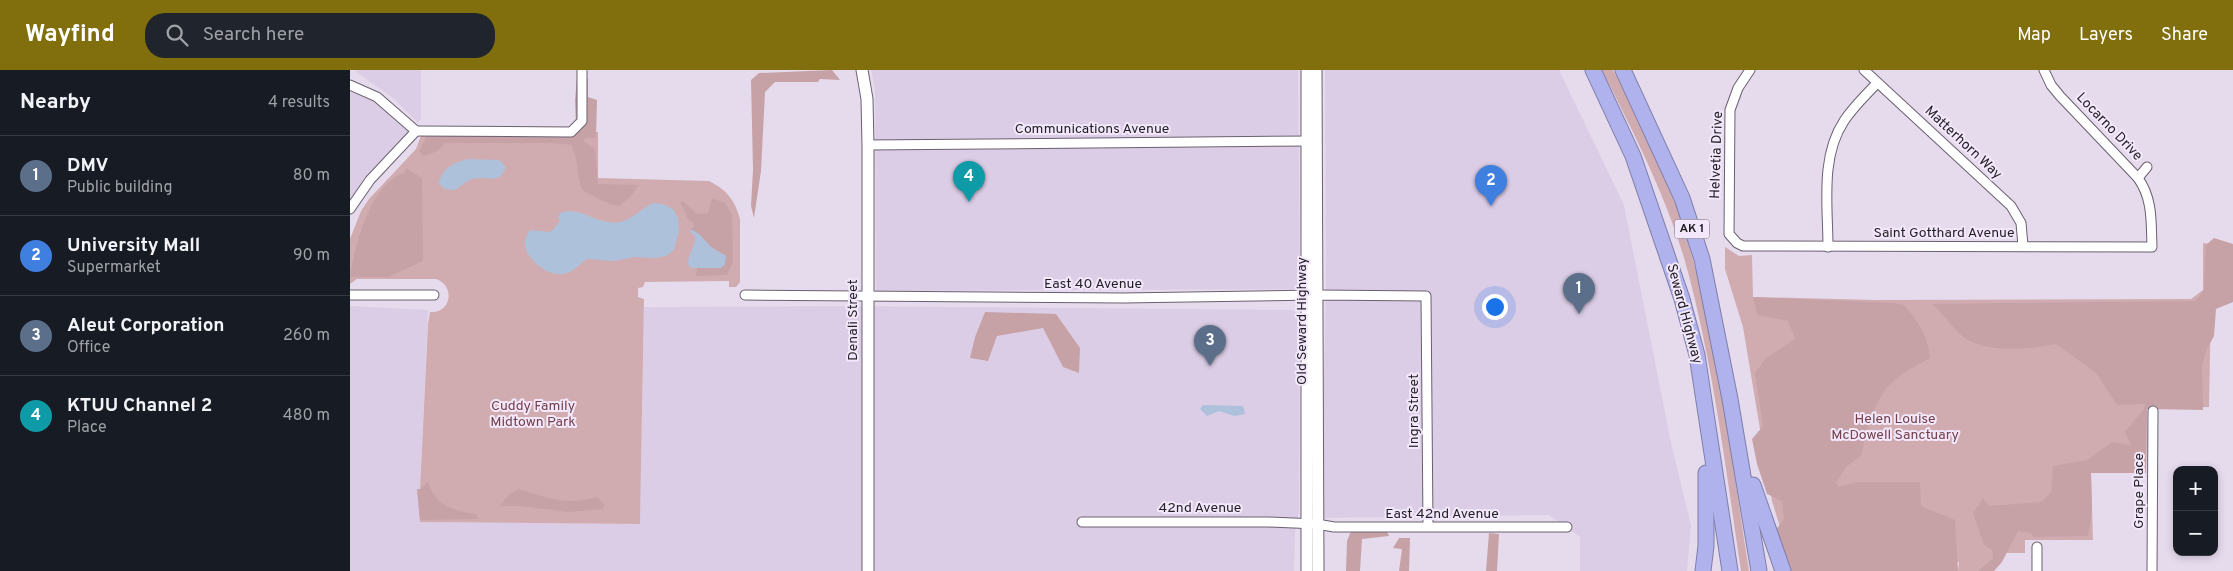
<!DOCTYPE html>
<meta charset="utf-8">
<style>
:root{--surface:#171b24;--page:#20242c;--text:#f1f3f6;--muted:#9ea1a6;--line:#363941;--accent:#816f0d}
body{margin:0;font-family:Overpass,sans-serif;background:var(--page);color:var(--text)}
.controls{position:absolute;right:15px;bottom:15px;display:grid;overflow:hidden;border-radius:10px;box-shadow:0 2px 8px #0003}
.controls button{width:45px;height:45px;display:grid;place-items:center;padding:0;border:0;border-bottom:1px solid var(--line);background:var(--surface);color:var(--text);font:25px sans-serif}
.you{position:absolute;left:1144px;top:236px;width:18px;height:18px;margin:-12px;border:4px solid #fff;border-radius:50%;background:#1a73e8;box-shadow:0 0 0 8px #1a73e833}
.badge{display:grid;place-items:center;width:32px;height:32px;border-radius:50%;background:var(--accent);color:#fff;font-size:16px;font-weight:700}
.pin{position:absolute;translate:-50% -41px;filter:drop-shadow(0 1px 2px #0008)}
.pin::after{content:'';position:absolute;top:26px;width:18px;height:15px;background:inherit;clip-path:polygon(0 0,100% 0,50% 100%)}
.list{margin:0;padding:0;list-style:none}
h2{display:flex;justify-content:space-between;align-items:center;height:65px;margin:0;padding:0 20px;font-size:21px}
h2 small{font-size:16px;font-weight:400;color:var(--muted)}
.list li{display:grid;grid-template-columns:32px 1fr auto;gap:15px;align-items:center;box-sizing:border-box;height:80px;padding:0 20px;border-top:1px solid var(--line)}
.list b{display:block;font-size:19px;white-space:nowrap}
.list p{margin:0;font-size:16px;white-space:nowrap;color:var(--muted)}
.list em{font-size:16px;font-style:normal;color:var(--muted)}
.icon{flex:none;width:28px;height:28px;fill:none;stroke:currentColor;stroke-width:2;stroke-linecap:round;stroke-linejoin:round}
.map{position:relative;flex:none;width:1883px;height:501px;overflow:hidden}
header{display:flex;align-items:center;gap:30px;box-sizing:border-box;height:70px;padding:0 25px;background:var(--accent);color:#fff}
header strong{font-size:24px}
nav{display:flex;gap:28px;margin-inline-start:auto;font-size:18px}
.search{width:350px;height:45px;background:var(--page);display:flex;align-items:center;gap:12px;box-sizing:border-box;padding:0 18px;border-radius:20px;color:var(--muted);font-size:19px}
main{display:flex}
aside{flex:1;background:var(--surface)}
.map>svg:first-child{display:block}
.built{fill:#dccde6}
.green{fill:#d0acb0}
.forest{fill:#c6a2a7}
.water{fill:#adc1da}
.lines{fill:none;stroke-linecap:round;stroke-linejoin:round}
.street-casing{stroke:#6a6070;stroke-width:11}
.secondary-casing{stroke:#6a6070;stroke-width:13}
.highway-casing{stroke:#7e7ea7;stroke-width:17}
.street{stroke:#fff;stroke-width:9}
.secondary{stroke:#fff;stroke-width:11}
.highway{stroke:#b0b2ee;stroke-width:15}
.labels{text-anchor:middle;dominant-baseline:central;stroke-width:4;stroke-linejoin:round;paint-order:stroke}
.shield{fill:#f3e8fb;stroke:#605b64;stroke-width:1}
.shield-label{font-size:12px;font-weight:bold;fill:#211e24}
.street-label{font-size:14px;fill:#211e24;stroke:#f3e8fb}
.park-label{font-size:14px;fill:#744049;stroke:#f3e8fb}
</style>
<header>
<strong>Wayfind</strong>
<div class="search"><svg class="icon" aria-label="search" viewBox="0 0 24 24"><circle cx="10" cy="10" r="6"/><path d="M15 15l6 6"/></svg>Search here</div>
<nav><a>Map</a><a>Layers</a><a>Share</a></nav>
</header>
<main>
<aside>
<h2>Nearby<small>4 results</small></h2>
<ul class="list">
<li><span class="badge" style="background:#5c6f8a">1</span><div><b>DMV</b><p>Public building</p></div><em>80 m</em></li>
<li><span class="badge" style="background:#3f7fe0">2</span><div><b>University Mall</b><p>Supermarket</p></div><em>90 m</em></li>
<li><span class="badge" style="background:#5c6f8a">3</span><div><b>Aleut Corporation</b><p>Office</p></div><em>260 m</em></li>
<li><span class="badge" style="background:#0f9aa8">4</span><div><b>KTUU Channel 2</b><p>Place</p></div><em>480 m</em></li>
</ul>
</aside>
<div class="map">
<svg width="1883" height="501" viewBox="0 0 1883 501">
<rect width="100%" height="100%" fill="#e6dbed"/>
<g class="built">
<polygon points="7,0 71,0 71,48 68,53 43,28 6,2"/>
<polygon points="521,0 948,0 950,219 526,221 525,18"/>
<polygon points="975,0 1209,0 1274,135 1321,373 1341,455 1337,501 1230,501 1230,467 1199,445 971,448 976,213"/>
<polygon points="0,16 25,31 61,63 9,129 0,147"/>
<polygon points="0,236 78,240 70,420 67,419 70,452 290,454 294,237 503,236 943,240 950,246 949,441 945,462 944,501 0,501"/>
</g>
<g class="green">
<path d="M1252,0H1263C1302,67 1332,142 1350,217C1373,310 1384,406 1399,501H1391C1376,401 1364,300 1338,202C1319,131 1285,66 1252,0Z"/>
<path d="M248,62V108L359,111C376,119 385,130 390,149V212L386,217H379V211L295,212L293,217L288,218V227L294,229L290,454L70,452L67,419H70L78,254L80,242C101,244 106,216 86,209H7L0,214V169L11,141L19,129L66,79L72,63Z"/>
<polygon points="1853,173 1883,178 1883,232 1861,234 1859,337 1797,339 1796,403 1741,403 1743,470 1675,470 1675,483 1643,483 1643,488 1627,501 1608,501 1609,492 1439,486 1422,431 1393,257 1375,199 1375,177 1389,186 1402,185 1403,227 1526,230 1841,229 1853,220"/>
</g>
<g class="forest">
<polygon points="482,0 490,10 470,9 468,12 425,12 415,22 411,101 404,148 401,136 403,100 401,10 409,3"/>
<path d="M227,7L238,9V27L247,30L246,68H236L233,71L245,79L248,114L288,115L282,125L270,136L259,134L232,120C226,105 229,90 221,75L202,73H95L88,81L73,86L69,81L77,65L226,58L225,30Z"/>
<path d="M56,98L72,108L73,191L38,207H0C5,175 20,114 54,103Z"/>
<polygon points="362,128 375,133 382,144 383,191 377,205 346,206 347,198 371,198 376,186 361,177 349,164 340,159 344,157 343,152 339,151 330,132 333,131 347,144 358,143"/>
<path d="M1864,168L1883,174V232L1866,239L1864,266L1857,279L1852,294L1853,340L1797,339L1796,403H1741L1742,442L1738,466L1683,467L1681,463L1668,461L1652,492L1644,501H1627L1643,488L1642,480L1634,475L1623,443L1633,428L1639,436L1692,432L1701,422L1703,396L1737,390L1762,372L1781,375L1775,362L1794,339L1795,334L1767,335L1746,303L1706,274C1682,279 1641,283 1618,270C1609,266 1591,242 1583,234L1845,231L1854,220L1856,175Z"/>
<path d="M1403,227L1543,233L1554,235C1568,251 1578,266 1580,288C1570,294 1559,299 1550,306C1524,324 1518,357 1511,386L1496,397L1486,413L1489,417L1506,412H1570L1571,436L1605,450L1608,501H1438L1425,461L1434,449L1432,431L1417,424L1407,394L1402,369L1413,356L1405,303L1416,288L1445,269L1438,251L1407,245Z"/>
<polygon points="635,242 706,244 730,278 729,303 713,297 693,258 647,266 638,291 620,288 625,267"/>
<path d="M78,411C84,435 103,441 126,444L128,449L70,450L67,419L70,420Z"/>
<path d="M169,419C198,428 216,436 247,427L255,435L253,439L219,442L170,436H150L158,425Z"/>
<polygon points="1036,459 1039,466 1012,469 1010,501 996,501 997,471 1001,461"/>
<polygon points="1139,463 1149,464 1147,501 1136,501"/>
<polygon points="1049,468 1060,468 1059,501 1049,501 1052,479 1043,478"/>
</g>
<g class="water">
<path d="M118,89L149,90L156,97C149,116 137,105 122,109C116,111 110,117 105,120L95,119L89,114C92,98 103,93 118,89Z"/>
<path d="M303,133L313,134L323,139L328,148L329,161L324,180L316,186L305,188L285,187L264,191L237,189C231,193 224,201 217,203C201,209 177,191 175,175C174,169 177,165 180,160L201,162L211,150L208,149L210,143C231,135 247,156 270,152C283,149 291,139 303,133Z"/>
<path d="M340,159L349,164L361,177L376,186L375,194L371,198H341L338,194C338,183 346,176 345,166L340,162Z"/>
<polygon points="853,335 893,336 895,344 884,346 869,341 857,346 850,339"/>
</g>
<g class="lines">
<g class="street-casing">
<g id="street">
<path d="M1400,0L1388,18L1380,40L1379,164L1387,173L1393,176L1802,177C1801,152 1803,129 1788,108L1710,26L1701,15L1694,0"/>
<polyline points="1514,0 1661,136 1671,153 1673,176"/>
<polyline points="0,15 27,27 66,61 20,110 0,139"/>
<polyline points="66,61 221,62 232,51 232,0"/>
<polyline points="518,75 961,71"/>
<polyline points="1788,108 1797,97"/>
<path d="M1478,177C1478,137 1470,87 1494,51C1503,37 1516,25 1527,13"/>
<polyline points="0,225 84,225"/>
<polyline points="395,225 773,228 968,225 1076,226 1078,456"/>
<polyline points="732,452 918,452 967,454 984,457 1217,457"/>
<polyline points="1687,501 1687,477"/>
<polyline points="1802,501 1803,341"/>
</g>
</g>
<g class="secondary-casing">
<g id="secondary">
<polyline points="512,0 517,29 518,75 518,501"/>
<polyline points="957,0 957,501"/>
<polyline points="966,0 968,501"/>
</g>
</g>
<g class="highway-casing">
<g id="highway">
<polyline points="1243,0 1283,86 1332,229 1347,285 1380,501"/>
<polyline points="1273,0 1332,128 1352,189 1380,329 1409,501"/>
<polyline points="1403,415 1433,501"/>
<polyline points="1353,501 1356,476 1356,403"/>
</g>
</g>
<use href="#street" class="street"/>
<use href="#secondary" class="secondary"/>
<use href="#highway" class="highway"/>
</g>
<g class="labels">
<rect class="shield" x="1324.5" y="149.5" width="35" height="19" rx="4"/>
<g class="shield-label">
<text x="1342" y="159">AK 1</text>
</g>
<g class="street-label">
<text transform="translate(1759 57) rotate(46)">Locarno Drive</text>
<text x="742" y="59">Communications Avenue</text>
<text transform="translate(1613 73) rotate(43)">Matterhorn Way</text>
<text transform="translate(1367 85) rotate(-88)">Helvetia Drive</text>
<text x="1594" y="163">Saint Gotthard Avenue</text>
<text x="743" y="214">East 40 Avenue</text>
<text transform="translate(1334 244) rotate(75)">Seward Highway</text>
<text transform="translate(503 250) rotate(-90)">Denali Street</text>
<text transform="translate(952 251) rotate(-90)">Old Seward Highway</text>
<text transform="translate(1064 341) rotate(-90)">Ingra Street</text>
<text transform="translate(1789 421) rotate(-90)">Grape Place</text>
<text x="850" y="438">42nd Avenue</text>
<text x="1092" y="444">East 42nd Avenue</text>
</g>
<g class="park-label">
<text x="183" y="336">Cuddy Family<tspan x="183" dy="16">Midtown Park</tspan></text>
<text x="1545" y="349">Helen Louise<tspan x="1545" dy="16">McDowell Sanctuary</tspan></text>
</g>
</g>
</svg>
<div class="controls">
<button>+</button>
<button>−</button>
</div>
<div class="you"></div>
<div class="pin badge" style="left:1229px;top:244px;background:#5c6f8a">1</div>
<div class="pin badge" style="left:1141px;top:136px;background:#3f7fe0">2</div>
<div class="pin badge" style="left:860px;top:296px;background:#5c6f8a">3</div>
<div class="pin badge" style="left:619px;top:132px;background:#0f9aa8">4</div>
</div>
</main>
